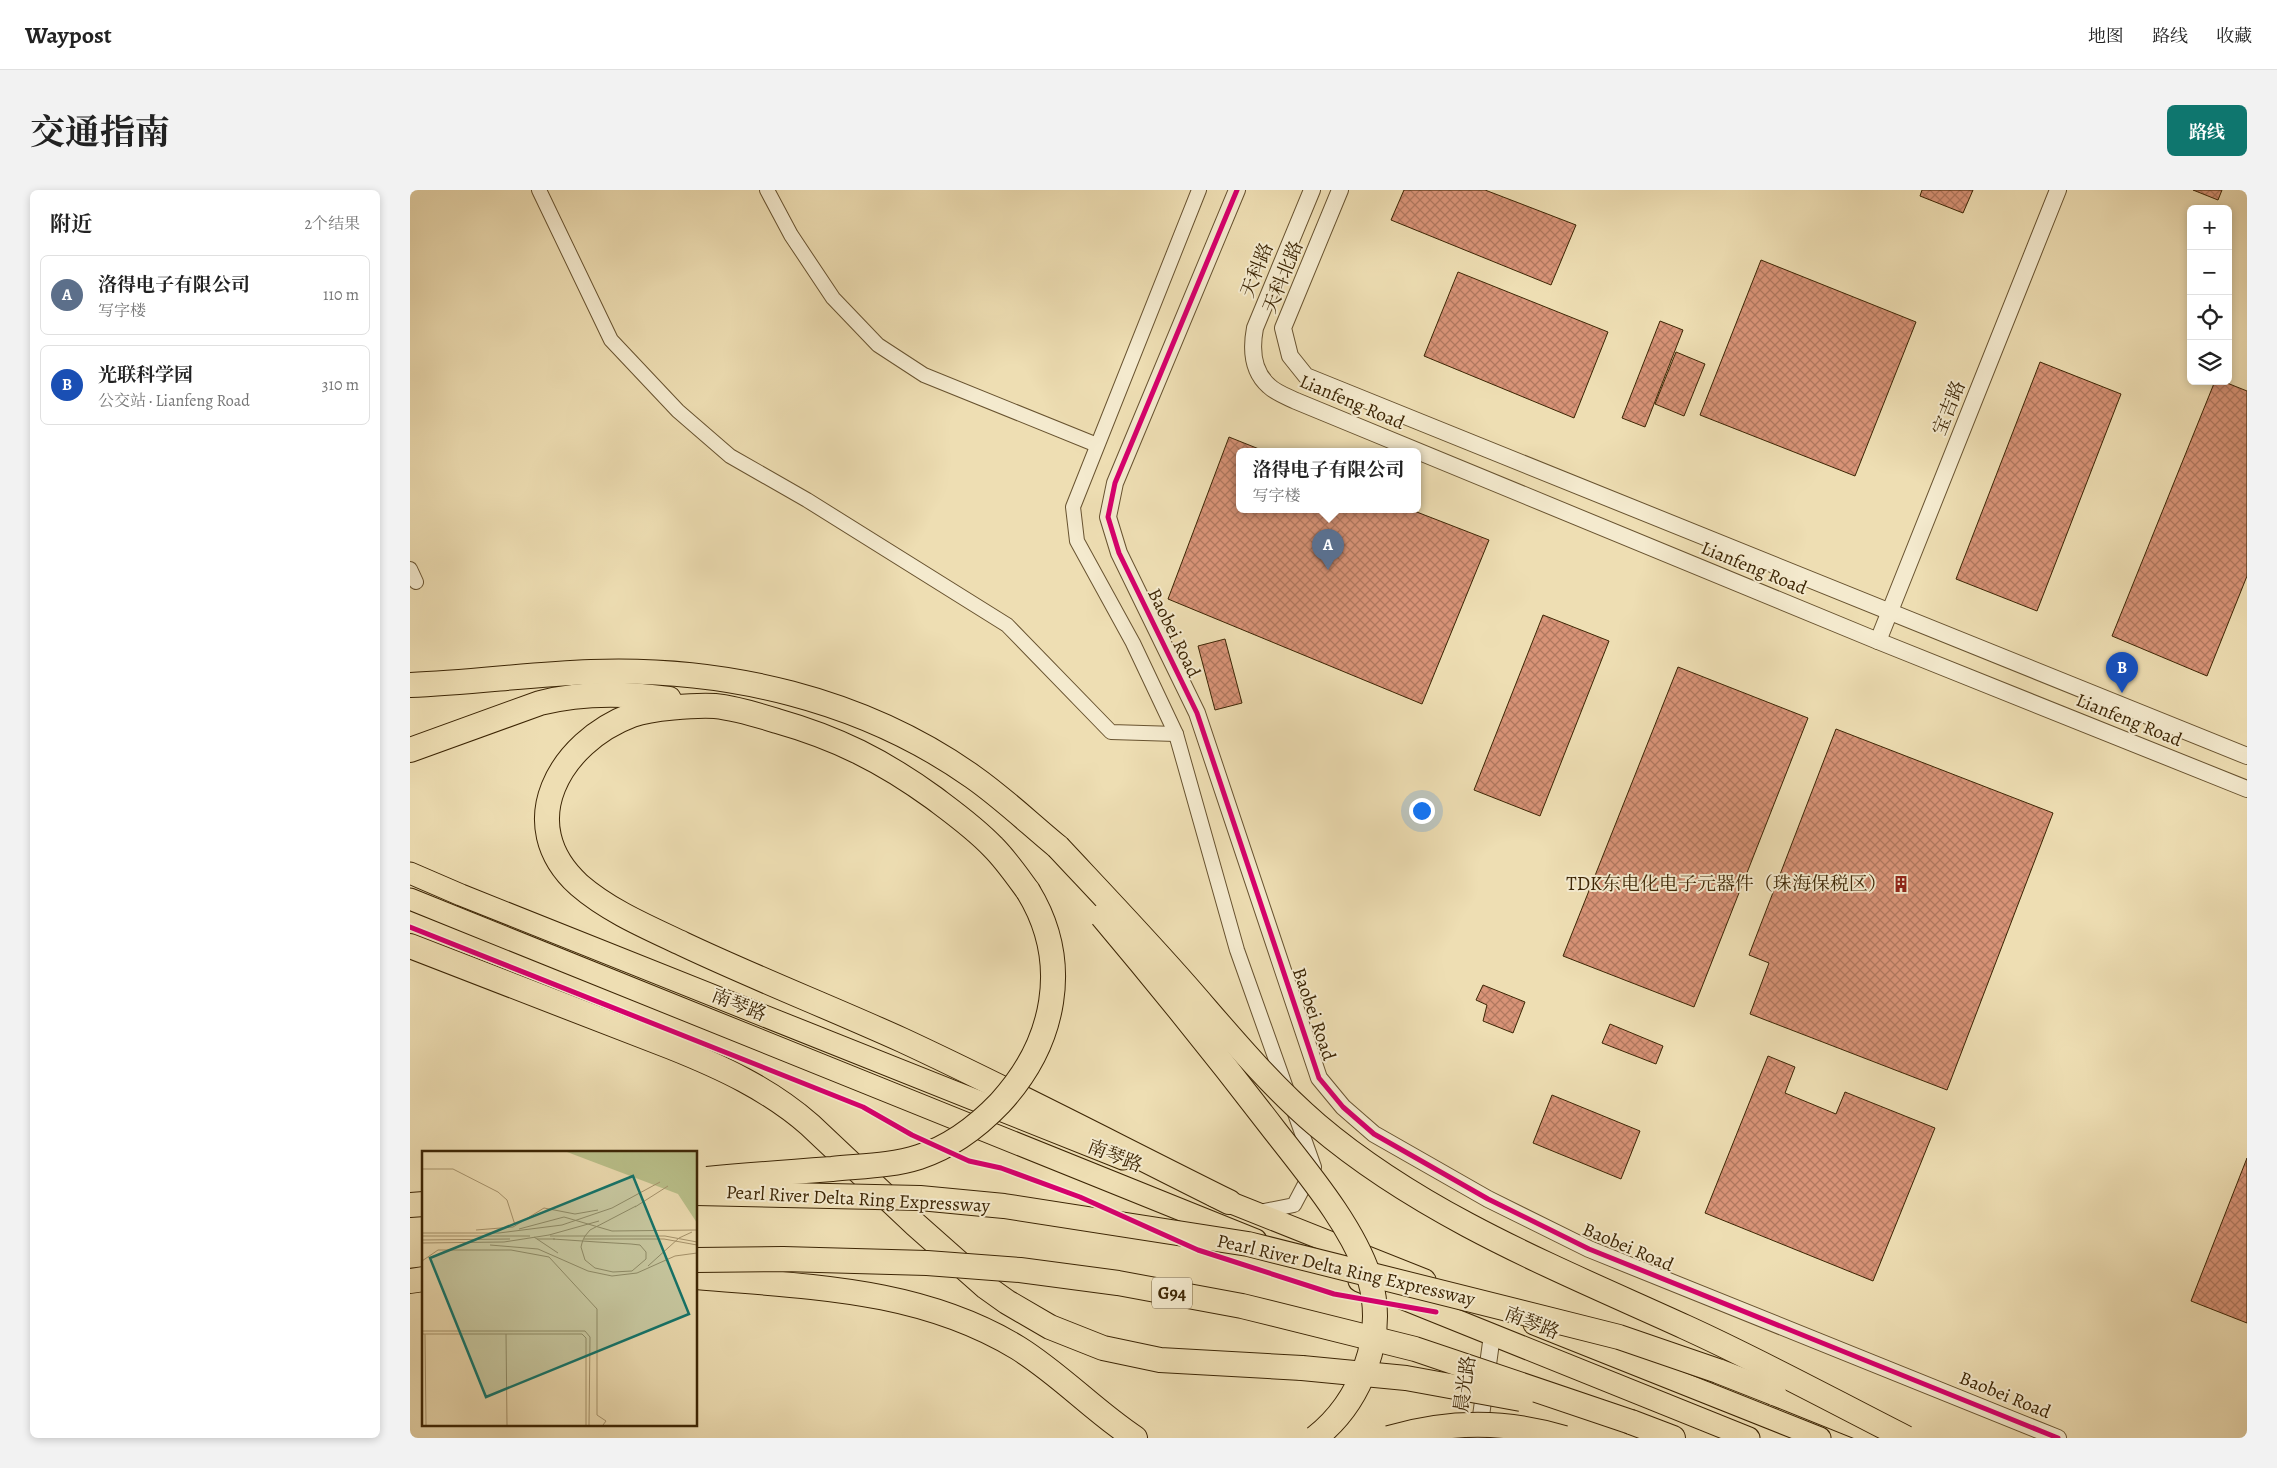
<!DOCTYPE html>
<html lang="zh">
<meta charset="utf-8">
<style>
:root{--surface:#fff;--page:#f2f2f2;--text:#222;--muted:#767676;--line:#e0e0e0;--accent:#0f766e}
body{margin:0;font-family:Alegreya,"Noto Serif SC",serif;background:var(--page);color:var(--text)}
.controls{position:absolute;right:15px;top:15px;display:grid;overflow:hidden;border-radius:8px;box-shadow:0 2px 8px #0003}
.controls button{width:45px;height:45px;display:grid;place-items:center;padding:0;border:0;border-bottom:1px solid var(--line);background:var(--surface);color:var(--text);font:25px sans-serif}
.you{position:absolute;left:1011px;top:620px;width:18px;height:18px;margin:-12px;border:4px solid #fff;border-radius:50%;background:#1a73e8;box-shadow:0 0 0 8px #1a73e833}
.badge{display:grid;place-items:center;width:32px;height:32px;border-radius:50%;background:var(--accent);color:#fff;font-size:16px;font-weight:700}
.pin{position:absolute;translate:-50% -41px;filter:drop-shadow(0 1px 2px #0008)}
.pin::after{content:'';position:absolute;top:26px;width:18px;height:15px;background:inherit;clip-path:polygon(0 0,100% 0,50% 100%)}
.popup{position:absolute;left:826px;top:258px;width:185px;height:65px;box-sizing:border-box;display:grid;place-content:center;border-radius:8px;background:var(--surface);filter:drop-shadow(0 1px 4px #0005);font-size:16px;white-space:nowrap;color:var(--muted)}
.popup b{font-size:19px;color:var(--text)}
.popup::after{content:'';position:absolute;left:50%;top:100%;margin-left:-10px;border:10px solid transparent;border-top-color:var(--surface)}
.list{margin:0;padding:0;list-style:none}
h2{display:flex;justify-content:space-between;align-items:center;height:65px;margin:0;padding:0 20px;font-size:21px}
h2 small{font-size:16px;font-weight:400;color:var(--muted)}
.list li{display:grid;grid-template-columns:32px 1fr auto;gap:15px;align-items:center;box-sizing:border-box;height:80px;margin:0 10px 10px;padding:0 10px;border:1px solid var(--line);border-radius:8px}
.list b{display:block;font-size:19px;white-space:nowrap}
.list p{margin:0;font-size:16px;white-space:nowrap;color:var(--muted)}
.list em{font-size:16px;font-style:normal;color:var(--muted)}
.icon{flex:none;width:28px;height:28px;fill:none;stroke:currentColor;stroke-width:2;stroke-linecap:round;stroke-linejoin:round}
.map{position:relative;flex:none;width:1837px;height:1248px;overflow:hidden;border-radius:8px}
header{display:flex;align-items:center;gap:30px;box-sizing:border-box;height:70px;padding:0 25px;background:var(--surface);border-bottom:1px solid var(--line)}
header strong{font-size:24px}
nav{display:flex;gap:28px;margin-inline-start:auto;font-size:18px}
.intro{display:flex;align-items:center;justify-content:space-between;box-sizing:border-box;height:120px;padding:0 30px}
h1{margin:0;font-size:35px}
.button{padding:12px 22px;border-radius:8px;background:var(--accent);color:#fff;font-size:18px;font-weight:700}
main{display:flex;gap:30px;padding:0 30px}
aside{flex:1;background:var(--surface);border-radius:8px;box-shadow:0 2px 8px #0003}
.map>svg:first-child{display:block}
.building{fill:url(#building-cross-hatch);stroke:#3c2504}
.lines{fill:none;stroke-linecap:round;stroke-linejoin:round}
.minor-casing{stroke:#685330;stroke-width:16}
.tertiary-casing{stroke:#685330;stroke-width:18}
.primary-casing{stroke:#3c2504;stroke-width:23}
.motorway-casing{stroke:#3c2504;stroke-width:26}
.minor{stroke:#f4eace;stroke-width:14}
.tertiary{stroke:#f4eace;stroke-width:16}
.primary{stroke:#eedeb3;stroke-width:21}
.motorway{stroke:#eedeb3;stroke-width:24}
.motorway-bridge-casing{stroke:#3c2504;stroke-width:26;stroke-linecap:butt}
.motorway-bridge{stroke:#eedeb3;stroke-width:24}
.cycleway-casing{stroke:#f4eace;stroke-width:8}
.cycleway{stroke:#d6006c;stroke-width:5}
.labels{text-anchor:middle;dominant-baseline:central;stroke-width:4;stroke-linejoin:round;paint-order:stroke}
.shield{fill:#f4eace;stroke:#736041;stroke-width:1}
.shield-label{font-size:18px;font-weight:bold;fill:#3c2504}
.street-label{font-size:19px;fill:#3c2504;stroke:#f4eace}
.poi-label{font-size:19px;fill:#3c2504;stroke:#f4eace;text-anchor:end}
.inset-road{fill:none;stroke:#a7946d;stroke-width:1}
.view{fill:#0f766e;fill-opacity:0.15;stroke:#0f766e;stroke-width:2.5}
.inset-edge{fill:none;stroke:#3c2504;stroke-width:2.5}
</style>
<header>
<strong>Waypost</strong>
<nav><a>地图</a><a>路线</a><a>收藏</a></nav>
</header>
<div class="intro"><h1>交通指南</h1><a class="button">路线</a></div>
<main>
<aside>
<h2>附近<small>2个结果</small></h2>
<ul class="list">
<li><span class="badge" style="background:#5c6f8a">A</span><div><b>洛得电子有限公司</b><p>写字楼</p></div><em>110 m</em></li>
<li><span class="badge" style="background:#1a4fb4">B</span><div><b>光联科学园</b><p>公交站 · Lianfeng Road</p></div><em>310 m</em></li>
</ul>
</aside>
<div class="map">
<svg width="1837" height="1248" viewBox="0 0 1837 1248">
<defs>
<pattern id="building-cross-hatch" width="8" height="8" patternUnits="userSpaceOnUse" patternTransform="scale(1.25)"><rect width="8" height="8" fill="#d89377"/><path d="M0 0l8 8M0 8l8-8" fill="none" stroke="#b0785f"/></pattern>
</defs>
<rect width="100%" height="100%" fill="#eedeb3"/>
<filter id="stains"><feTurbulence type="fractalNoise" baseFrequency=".004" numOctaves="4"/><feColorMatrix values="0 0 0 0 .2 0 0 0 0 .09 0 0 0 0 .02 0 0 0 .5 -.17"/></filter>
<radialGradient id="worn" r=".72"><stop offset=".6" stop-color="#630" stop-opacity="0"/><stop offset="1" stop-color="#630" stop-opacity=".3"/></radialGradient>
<g class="building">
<polygon points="994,0 1075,0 1166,35 1141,95 981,30"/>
<polygon points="1512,0 1563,0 1553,23 1510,6"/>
<polygon points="1783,0 1812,0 1808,10"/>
<polygon points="1351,70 1506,132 1445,286 1290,225"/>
<polygon points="1048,82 1198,142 1164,228 1014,166"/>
<polygon points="1250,131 1273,140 1235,237 1212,228"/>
<polygon points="1266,162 1295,174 1274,226 1245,214"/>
<polygon points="1630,172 1711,204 1627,421 1546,389"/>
<polygon points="1805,191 1812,191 1837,201 1837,386 1797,486 1702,446"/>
<polygon points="819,247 854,261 829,261 829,319 999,319 1079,350 1012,514 758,409"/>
<polygon points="1133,425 1199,451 1130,626 1064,600"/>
<polygon points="815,449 832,513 805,520 788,456"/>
<polygon points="1268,477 1398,528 1284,817 1153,766"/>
<polygon points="1426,539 1643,623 1537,900 1340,824 1359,773 1339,765"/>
<polygon points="1073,795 1115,812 1103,843 1073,831 1077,815 1066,810"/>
<polygon points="1200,834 1253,856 1246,874 1192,853"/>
<polygon points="1358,866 1385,877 1375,903 1426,924 1435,902 1525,938 1463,1091 1295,1023"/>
<polygon points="1142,905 1230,941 1211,989 1123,953"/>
<polygon points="1837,968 1837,1133 1781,1111"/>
</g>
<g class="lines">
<g class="minor-casing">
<g id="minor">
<polyline points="129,0 201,150 268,221 320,266 397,310 597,435 701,542 766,544"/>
<polyline points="357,0 381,45 423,108 468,155 514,185 687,255"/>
<polyline points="789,0 663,317 667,351 723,453 766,544 827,760 904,977 884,1015 849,1022"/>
<polyline points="0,379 6,392"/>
</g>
</g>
<g class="tertiary-casing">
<g id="tertiary">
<polyline points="827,0 705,293 698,327 709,363 787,523 909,888 933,917 964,944 1078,1009 1179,1059 1648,1248"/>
<path d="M902,0L845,138C841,159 842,181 859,196C866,203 878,207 886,211L1468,451L1837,599"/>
<polyline points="930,0 873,138 880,166 896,186 1837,566"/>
<polyline points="1468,451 1648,0"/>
<polyline points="1068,1248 1082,1145"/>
</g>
</g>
<g class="primary-casing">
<g id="primary">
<polyline points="0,683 51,705 713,969"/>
<polyline points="0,709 846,1050"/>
<polyline points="804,1006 1015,1090"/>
<polyline points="949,1091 1339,1248"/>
<polyline points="1124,1134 1410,1248"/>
</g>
</g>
<g class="motorway-casing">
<g id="motorway">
<path d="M0,495C60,493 120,484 181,482C315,477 453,509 563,587C593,608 620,634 648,657"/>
<path d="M0,560L130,513C172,502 216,503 259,509"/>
<path d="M618,701C607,686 596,670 583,657C565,638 544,623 524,608C473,571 427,548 367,531C348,525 325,518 305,516C285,515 241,518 222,525C150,552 102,634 169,695C199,721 237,737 273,754C345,788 419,817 492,850C602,901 710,958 819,1012"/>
<path d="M0,756L261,857C311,877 359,899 400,935L506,1035L576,1097L597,1112L640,1137L693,1158L750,1170L892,1178"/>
<polyline points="0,1015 14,1014"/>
<path d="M286,1087C398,1097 509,1098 608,1158C650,1184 684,1221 725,1248"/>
<polyline points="0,1091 14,1089"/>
<polyline points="1364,1203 1476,1248"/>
<polyline points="1221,1232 1263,1248"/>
</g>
</g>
<use href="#minor" class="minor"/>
<use href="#tertiary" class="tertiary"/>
<use href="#primary" class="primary"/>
<use href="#motorway" class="motorway"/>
<g class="motorway-bridge-casing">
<g id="motorway-bridge">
<path d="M648,657C691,703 735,749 777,797C818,844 858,893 907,935C1014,1026 1148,1079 1275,1137C1350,1171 1423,1211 1496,1248"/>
<path d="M692,726C751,796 809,868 865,941C897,982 945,1039 960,1090C976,1147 951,1212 905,1248"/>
<path d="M297,989C339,985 380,982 422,979C450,976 481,976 509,967C540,957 567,937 590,913C645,853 662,773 618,701"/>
<polyline points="286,1003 510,1008 594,1016 838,1054 1209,1147 1308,1181 1364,1203"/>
<polyline points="286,1070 373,1069 517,1073 610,1080 708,1093 832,1116 1005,1159 1221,1232"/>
<polyline points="892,1178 996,1188 1111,1209"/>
<path d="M979,1248C1037,1231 1096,1230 1154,1248"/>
</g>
</g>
<use href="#motorway-bridge" class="motorway-bridge"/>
<g class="cycleway-casing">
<g id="cycleway">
<polyline points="827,0 705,293 698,327 709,363 787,523 909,888 933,917 964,944 1078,1009 1179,1059 1648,1248"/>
<polyline points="0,737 453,917 502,945 559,971 591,978 670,1007 788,1060 924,1104 1026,1122"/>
</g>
</g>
<use href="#cycleway" class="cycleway"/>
</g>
<defs>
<g id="building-bare" transform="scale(1.35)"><path d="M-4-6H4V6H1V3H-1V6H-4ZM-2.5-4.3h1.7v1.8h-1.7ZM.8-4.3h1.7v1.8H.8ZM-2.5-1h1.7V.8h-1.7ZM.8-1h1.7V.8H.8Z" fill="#8f2418" stroke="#f4eace" stroke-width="2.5" paint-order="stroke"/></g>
</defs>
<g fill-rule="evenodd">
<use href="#building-bare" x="1491" y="694"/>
</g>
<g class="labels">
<rect class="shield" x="742" y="1087.5" width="40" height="31" rx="4"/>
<g class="shield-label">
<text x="762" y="1103">G94</text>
</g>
<g class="street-label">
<text transform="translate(847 80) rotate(-68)">天科路</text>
<text transform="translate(873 87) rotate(-68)">天科北路</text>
<text transform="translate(942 212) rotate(23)">Lianfeng Road</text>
<text transform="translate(1539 218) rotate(-68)">宝吉路</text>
<text transform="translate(1344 378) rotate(22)">Lianfeng Road</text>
<text transform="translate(764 443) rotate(64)">Baobei Road</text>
<text transform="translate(1719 530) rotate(22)">Lianfeng Road</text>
<text transform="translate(329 815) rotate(22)">南琴路</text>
<text transform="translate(904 824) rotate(71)">Baobei Road</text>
<text transform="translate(705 966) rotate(22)">南琴路</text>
<text transform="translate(448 1009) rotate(3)">Pearl River Delta Ring Expressway</text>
<text transform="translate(1218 1057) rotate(23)">Baobei Road</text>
<text transform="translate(936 1080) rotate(13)">Pearl River Delta Ring Expressway</text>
<text transform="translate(1122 1133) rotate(22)">南琴路</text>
<text transform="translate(1055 1194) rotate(-82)">晨光路</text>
<text transform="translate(1595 1205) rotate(22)">Baobei Road</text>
</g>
<g class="poi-label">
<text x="1477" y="694">TDK东电化电子元器件（珠海保税区）</text>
</g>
</g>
<g transform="translate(12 961)">
<rect width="275" height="275" fill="#eedeb3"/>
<path d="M145,1H275V72L256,43Z" fill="#bac18b"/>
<path class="inset-road" d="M0,18H31L76,41L85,49L93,74M213,56L246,35M97,78L142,66L190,80L275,79M54,79L91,76L122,57L153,63L176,59M0,82H77L140,74L190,57L238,31M0,85H108M128,85H243L275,91M112,86L136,102M115,88H133M131,88L175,91L209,93L218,94L224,101V108L210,120L191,121L173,117L163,109L159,96L160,92L161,89L163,85L168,79L214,55M162,88H242L275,94M0,89L88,88M0,92L82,91L127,84L177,70M68,94L116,98L166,120L190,125L215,122L253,105L275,102M0,110L16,99H89L127,106L175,158V264L184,270L181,274M226,115L257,87L270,81M0,180H163L168,186L167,274M0,183H160L164,187V274M3,183L4,274M84,183L85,274"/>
<path class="view" d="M211,25L267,163L64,246L8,107Z"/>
<rect width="275" height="275" class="inset-edge"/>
</g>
<rect width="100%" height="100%" filter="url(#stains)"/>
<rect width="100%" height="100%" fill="url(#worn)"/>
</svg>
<div class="controls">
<button>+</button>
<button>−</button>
<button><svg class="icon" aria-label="locate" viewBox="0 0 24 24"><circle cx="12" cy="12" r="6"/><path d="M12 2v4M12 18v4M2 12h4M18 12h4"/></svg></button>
<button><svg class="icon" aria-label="layers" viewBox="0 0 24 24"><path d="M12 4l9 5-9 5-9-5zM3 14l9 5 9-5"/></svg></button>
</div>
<div class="you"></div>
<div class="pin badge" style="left:918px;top:380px;background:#5c6f8a">A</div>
<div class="popup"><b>洛得电子有限公司</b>写字楼</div>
<div class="pin badge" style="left:1712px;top:503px;background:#1a4fb4">B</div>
</div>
</main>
